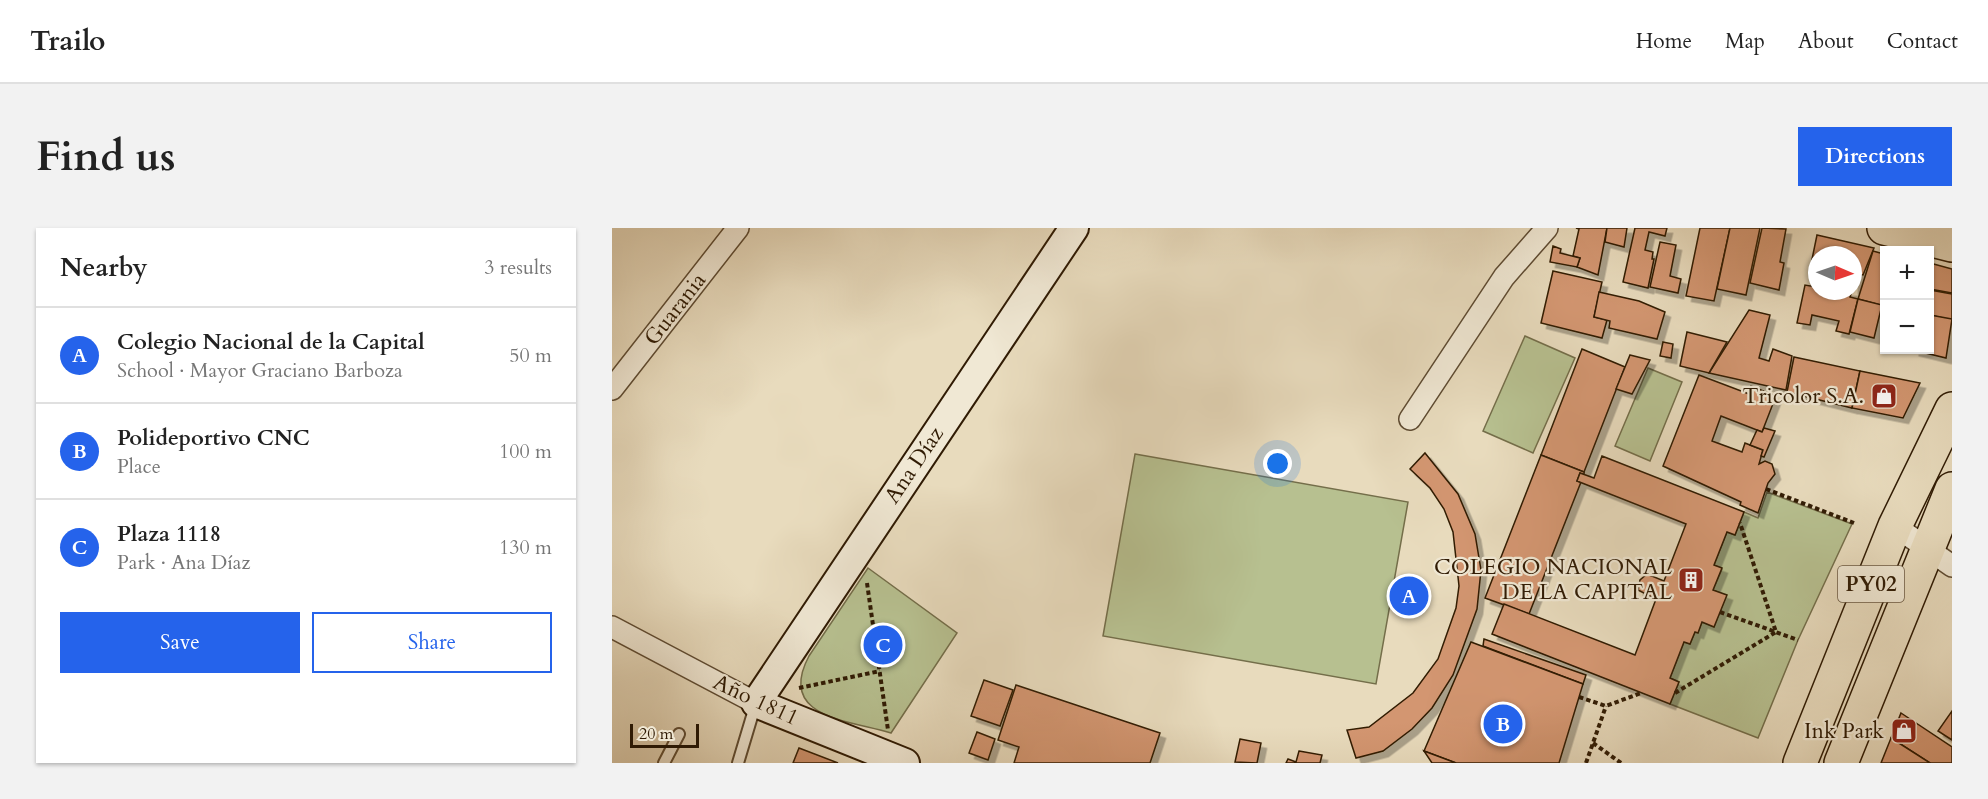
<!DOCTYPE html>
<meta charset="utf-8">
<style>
:root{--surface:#fff;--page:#f2f2f2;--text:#222;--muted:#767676;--line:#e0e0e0;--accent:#2563eb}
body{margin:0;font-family:Cardo,serif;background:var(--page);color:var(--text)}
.controls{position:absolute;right:18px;top:18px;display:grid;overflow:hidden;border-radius:0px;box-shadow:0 2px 4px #0004}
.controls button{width:54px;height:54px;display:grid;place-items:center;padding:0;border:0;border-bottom:2px solid var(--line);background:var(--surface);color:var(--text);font:30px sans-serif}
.compass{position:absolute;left:1196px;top:18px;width:54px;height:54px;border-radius:50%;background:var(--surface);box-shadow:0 2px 4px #0004;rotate:92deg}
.scale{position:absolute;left:18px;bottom:15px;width:69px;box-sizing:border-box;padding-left:6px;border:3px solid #301b04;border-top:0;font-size:16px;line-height:21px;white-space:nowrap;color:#301b04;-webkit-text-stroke:4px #f0e8d4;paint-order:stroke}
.you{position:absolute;left:666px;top:236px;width:21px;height:21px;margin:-15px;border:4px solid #fff;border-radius:50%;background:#1a73e8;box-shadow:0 0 0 9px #1a73e833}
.badge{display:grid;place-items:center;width:39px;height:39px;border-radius:50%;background:var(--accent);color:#fff;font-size:20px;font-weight:700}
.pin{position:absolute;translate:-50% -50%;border:3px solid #fff;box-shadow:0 2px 6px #0006}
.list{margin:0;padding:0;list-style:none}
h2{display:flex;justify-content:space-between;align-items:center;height:78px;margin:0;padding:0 24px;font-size:26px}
h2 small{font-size:20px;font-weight:400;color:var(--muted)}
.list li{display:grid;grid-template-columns:39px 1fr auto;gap:18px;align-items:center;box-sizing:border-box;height:96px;padding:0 24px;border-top:2px solid var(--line)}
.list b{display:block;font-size:22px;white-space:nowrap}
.list p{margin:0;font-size:20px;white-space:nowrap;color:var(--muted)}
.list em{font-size:20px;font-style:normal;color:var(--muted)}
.actions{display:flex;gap:12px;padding:18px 24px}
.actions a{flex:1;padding:14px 0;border:2px solid var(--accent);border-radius:0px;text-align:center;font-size:21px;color:var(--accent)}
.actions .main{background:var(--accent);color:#fff}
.map{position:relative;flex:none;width:1340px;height:535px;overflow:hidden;border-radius:0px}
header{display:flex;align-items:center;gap:36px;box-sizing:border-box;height:84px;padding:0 30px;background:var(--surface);border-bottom:2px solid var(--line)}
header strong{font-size:28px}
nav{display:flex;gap:33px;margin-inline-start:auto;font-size:21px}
.intro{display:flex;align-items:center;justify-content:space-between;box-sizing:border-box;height:144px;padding:0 36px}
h1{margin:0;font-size:42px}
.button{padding:15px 27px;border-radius:0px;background:var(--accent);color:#fff;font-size:21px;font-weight:700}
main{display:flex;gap:36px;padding:0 36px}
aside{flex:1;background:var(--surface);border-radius:0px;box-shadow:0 2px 4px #0004}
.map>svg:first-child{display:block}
.green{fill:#b7c090;stroke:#746e4a;stroke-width:1.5}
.building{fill:#d39671;stroke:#301b04;stroke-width:1.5;filter:url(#shadow)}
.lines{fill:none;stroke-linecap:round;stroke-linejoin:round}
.lane-casing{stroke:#5e4b32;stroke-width:14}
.street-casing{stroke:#5e4b32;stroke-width:24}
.secondary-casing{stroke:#301b04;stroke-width:32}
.primary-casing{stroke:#301b04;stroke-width:36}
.highway-casing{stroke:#301b04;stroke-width:36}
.path{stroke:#301b04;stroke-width:4;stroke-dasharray:4.5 3;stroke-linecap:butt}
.lane{stroke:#f0e8d4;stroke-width:10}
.street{stroke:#f0e8d4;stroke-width:21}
.secondary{stroke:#f0e8d4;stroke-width:28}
.primary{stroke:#e8dbbd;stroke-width:33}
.highway{stroke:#e8dbbd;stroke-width:33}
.labels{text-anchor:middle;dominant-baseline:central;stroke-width:4.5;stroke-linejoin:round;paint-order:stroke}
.shield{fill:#f0e8d4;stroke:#6a5842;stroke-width:1.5}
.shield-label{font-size:21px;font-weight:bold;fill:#301b04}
.street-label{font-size:22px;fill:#301b04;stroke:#f0e8d4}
.poi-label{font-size:22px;fill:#301b04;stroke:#f0e8d4;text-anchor:end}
</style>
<header>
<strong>Trailo</strong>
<nav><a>Home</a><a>Map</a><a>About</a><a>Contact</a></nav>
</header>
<div class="intro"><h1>Find us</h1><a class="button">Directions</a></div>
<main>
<aside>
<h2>Nearby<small>3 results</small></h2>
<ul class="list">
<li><span class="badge">A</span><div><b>Colegio Nacional de la Capital</b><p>School · Mayor Graciano Barboza</p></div><em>50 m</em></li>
<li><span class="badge">B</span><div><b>Polideportivo CNC</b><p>Place</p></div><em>100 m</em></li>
<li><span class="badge">C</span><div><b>Plaza 1118</b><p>Park · Ana Díaz</p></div><em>130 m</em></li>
</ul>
<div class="actions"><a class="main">Save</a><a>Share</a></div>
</aside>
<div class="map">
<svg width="1340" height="535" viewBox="0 0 1340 535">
<defs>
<filter id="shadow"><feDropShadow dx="5.5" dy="5.5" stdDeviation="0" flood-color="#0004"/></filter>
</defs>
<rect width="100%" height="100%" fill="#e8dbbd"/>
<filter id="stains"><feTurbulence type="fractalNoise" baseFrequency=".00333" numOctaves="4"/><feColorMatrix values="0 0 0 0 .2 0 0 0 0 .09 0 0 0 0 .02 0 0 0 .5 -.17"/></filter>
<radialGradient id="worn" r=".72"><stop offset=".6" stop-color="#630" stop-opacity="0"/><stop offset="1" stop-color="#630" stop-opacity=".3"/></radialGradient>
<g class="green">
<polygon points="913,108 963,130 921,225 871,203"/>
<polygon points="1036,140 1070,154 1038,233 1003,218"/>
<polygon points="523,226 796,274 764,456 491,408"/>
<polygon points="1155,264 1240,296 1186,412 1146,510 1058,476 1067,454 1058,450 1072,414 1078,416 1083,404 1086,404 1090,394 1102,399 1114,368 1101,362 1110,341 1102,337 1115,304 1123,307 1132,284 1146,290"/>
<path d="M256,340L345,405L279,505C237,492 164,490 197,428Z"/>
</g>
<g class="building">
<polygon points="964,0 995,0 986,47 965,39 968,30 961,28 967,1"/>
<polygon points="995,0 1015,0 1012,19 993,14"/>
<polygon points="1023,0 1055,0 1053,8 1037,4 1033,22 1041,24 1040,31 1042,31 1036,60 1011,54"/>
<polygon points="1088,0 1118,0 1102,73 1074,68"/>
<polygon points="1118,0 1148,0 1134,67 1105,61"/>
<polygon points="1150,0 1174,1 1168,34 1172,35 1167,62 1138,55"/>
<polygon points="1205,7 1262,20 1251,47 1246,46 1241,61 1241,27 1205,27 1205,43 1198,41"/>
<polygon points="1048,14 1064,17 1058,48 1069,51 1066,65 1038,59"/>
<polygon points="941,18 949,21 948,25 968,30 965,39 938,34"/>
<polygon points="1261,23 1272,26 1272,78 1246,71"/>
<polygon points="1318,35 1340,41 1340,65 1318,61"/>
<polygon points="941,43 990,54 982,89 995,92 990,110 929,95"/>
<polygon points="1205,55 1205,63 1240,63 1238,69 1246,71 1237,106 1224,103 1227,93 1200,87 1198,97 1185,95 1193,57 1204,59"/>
<polygon points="1318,62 1340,66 1340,92 1318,87"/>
<polygon points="987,64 1027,73 1053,84 1045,111 997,100 998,93 982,89"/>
<polygon points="1246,71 1270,77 1262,110 1238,104"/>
<polygon points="1137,82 1158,87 1147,130 1157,133 1161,121 1180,128 1174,162 1097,145"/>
<polygon points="1318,87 1340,91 1334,130 1301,122 1318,122"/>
<polygon points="1075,104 1115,114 1097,145 1068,138"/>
<polygon points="1051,114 1061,116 1059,130 1048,128"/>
<polygon points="970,121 1013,139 972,244 929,227"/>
<polygon points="1018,127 1038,132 1020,166 1004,161"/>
<polygon points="1182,129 1248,143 1240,180 1175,164"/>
<polygon points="1248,143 1308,155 1291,190 1240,180"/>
<polygon points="1087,147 1137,166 1139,158 1164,168 1150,204 1109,188 1100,213 1130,224 1133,215 1138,217 1151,222 1147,236 1153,233 1160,236 1163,246 1156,255 1146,285 1128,277 1129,274 1051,238"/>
<polygon points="1152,200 1163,203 1152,229 1149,228 1151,222 1138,217 1145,202 1150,204"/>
<polygon points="813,225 846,266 863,306 869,342 865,381 841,447 820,480 800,501 771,523 744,530 735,502 757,499 801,465 826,431 844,380 847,358 841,304 832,281 818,260 798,241"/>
<polygon points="929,227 972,244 972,247 968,245 965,253 969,254 917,386 873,370"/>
<polygon points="990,228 1132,284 1123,307 1115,304 1102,337 1110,340 1101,362 1115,367 1102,399 1090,394 1086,405 1083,404 1078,416 1072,414 1058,450 1067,454 1058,476 880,406 892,376 1023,427 1044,371 1026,362 1028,352 1035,346 1052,353 1074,296 965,253 968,245 982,250"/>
<polygon points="872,411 974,447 971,456 871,418"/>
<polygon points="859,414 971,456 947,535 844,535 812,523"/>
<polygon points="372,452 401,462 388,498 359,488"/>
<polygon points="404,457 548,505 538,535 402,535 407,519 386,512"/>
<polygon points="1340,483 1340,512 1326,503"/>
<polygon points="1289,485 1340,519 1340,535 1318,535 1279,510"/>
<polygon points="365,504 383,511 376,532 357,525"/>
<polygon points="1279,510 1318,535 1269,535"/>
<polygon points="628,511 649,515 645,535 623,534"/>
<polygon points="187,520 226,535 181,535"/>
<polygon points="687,523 710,527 708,535 674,535 676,531 684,534"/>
<polygon points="812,523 844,535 820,535"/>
</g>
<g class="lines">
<g class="lane-casing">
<g id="lane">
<polyline points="52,535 67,506"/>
<polyline points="126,535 144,475"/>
</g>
</g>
<g class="street-casing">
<g id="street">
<polyline points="0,161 126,0"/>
<polyline points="798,191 892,49 935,0"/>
<polyline points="1283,298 1340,338"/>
<polyline points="0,399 144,475"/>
</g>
</g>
<g class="secondary-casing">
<polyline id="secondary" points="293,535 144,475 462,0"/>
</g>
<g class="primary-casing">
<polyline id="primary" points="1272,0 1340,17"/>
</g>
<g class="highway-casing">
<g id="highway">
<polyline points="1188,535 1283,298 1340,181"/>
<polyline points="1229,535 1340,261"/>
</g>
</g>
<g class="path">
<polyline points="1154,261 1242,295"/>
<polyline points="255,355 276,502"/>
<polyline points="1108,384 1186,412"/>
<polyline points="187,460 268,443"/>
<polyline points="1063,465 1164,404 1128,295"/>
<polyline points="967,469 994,478 1029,465"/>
<polyline points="981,515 1009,535"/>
<polyline points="974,535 994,478"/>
</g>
<use href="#lane" class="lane"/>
<use href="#street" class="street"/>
<use href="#secondary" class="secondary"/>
<use href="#primary" class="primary"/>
<use href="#highway" class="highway"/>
</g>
<defs>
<g id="shop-square" transform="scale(1.35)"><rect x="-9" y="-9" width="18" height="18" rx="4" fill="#8f2418" stroke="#f0e8d4"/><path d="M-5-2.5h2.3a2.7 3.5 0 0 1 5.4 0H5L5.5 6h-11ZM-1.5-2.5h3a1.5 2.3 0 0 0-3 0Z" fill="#fff"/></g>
<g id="building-square" transform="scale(1.35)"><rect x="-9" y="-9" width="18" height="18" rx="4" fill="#8f2418" stroke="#f0e8d4"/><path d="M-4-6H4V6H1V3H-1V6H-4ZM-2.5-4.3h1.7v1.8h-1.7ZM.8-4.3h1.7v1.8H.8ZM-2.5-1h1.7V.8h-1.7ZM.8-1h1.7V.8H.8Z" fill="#fff"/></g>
</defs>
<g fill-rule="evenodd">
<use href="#shop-square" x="1272" y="168"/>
<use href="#building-square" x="1079" y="352"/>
<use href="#shop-square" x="1292" y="503"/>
</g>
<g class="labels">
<rect class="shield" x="1226" y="338" width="66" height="36" rx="4.5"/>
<g class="shield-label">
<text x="1259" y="356">PY02</text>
</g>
<g class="street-label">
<text transform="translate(63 81) rotate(-52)">Guarania</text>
<text transform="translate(302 237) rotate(-56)">Ana Díaz</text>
<text transform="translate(144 472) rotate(25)">Año 1811</text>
</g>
<g class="poi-label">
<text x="1252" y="168">Tricolor S.A.</text>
<text x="1060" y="339">COLEGIO NACIONAL<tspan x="1060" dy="25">DE LA CAPITAL</tspan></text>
<text x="1272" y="503">Ink Park</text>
</g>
</g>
<rect width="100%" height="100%" filter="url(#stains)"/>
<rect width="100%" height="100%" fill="url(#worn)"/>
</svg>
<div class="controls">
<button>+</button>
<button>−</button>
</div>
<svg class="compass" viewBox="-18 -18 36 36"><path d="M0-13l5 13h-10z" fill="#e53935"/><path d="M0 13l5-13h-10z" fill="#767676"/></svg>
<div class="scale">20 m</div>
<div class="you"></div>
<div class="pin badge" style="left:797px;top:368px">A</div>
<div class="pin badge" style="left:891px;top:496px">B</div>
<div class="pin badge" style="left:271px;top:417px">C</div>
</div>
</main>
